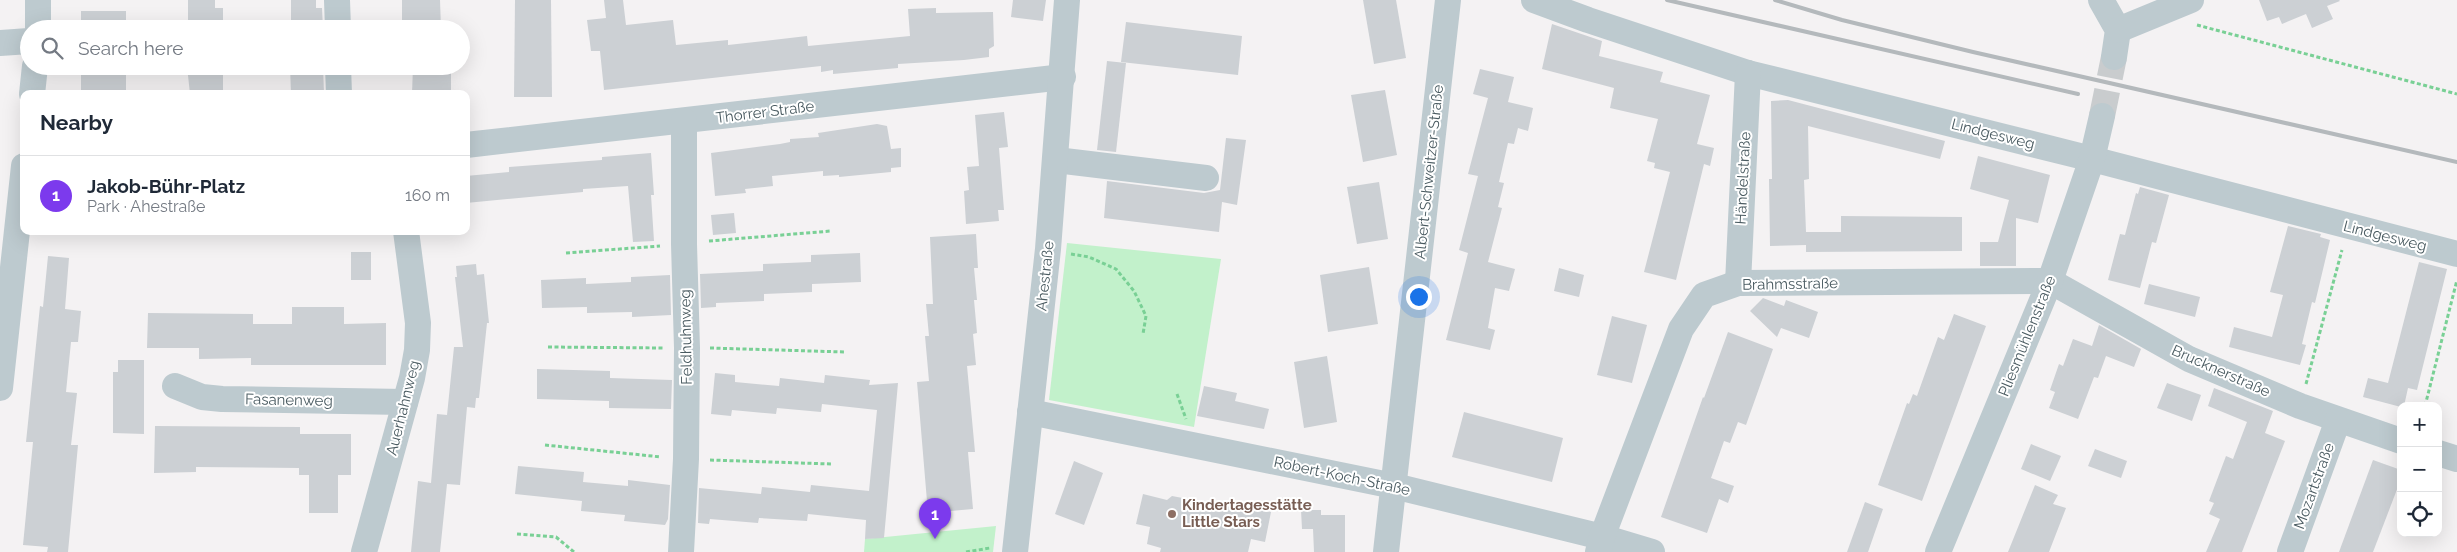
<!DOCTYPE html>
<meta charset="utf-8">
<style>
:root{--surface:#fff;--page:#f2f2f3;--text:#1f2937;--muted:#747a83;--line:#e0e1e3;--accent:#7c3aed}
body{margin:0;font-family:Raleway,sans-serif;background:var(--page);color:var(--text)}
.controls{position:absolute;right:15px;bottom:15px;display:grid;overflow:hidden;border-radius:10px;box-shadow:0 5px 20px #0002}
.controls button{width:45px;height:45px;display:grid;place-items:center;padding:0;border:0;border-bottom:1px solid var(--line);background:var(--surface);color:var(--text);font:25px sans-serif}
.you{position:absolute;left:1418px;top:296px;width:18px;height:18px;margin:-12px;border:4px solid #fff;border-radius:50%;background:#1a73e8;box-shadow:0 0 0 8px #1a73e833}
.badge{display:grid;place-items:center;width:32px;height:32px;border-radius:50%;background:var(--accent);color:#fff;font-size:16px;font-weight:700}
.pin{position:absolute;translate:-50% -41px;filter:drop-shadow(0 1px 2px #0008)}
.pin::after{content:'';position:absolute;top:26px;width:18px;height:15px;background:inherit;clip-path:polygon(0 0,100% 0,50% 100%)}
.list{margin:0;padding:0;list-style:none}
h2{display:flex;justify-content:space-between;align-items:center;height:65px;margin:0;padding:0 20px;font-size:21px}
h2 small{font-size:16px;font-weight:400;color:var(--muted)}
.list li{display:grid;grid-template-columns:32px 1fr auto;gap:15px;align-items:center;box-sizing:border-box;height:80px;padding:0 20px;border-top:1px solid var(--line)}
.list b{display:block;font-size:19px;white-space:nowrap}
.list p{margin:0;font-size:16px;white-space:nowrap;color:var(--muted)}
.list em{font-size:16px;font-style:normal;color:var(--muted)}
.icon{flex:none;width:28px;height:28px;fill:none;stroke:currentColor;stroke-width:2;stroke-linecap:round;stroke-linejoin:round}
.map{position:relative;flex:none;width:2457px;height:552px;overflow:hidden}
.search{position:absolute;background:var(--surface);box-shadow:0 5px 20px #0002;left:20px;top:20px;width:450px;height:55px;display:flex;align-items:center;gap:12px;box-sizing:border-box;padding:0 18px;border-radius:28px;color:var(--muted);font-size:19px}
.panel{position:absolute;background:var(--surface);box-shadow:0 5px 20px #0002;left:20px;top:90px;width:450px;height:145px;border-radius:10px}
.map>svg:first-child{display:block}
.green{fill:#c2f1cb}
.building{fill:#ccd0d4}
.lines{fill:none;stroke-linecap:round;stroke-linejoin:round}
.minor-tunnel{stroke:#c9ccce;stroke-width:26;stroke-dasharray:26 13;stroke-linecap:butt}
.path{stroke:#79d095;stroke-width:3;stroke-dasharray:4 2.5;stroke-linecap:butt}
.minor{stroke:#bdcacf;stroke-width:26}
.rail{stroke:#b4b9bc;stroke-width:4}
.education-dot{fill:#8d6e63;stroke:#fff;stroke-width:2}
.labels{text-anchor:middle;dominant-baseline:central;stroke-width:4;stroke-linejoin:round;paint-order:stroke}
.street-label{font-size:15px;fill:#495a60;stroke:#fff}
.education-label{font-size:15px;font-weight:bold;fill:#785e54;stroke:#fff;text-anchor:start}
</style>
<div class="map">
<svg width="2457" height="552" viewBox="0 0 2457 552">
<rect width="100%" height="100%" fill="#f4f2f3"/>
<g class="green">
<polygon points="1067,243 1221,259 1194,427 1049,400"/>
<polygon points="996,526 993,552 864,552 865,539"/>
</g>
<g class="building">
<polygon points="188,0 215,0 215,8 223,8 223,29 188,29"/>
<polygon points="291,0 316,0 316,8 322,8 323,29 291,29"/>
<polygon points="402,0 440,0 441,29 402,29"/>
<polygon points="515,0 551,0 552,97 514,97"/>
<polygon points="604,0 623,0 626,25 673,20 676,45 728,40 728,45 807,36 808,46 910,36 908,9 936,8 936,13 993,12 994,46 989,49 989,57 964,60 898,64 898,68 833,74 833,70 821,72 821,66 604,90 600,51 591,51 587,20 606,18"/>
<polygon points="1013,0 1046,0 1043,21 1011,17"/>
<polygon points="1363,0 1396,0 1406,58 1374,64"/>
<polygon points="2259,0 2339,0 2340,1 2327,6 2333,19 2312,28 2306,14 2282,24 2279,17 2267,21"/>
<rect x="81" y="11" width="45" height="18"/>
<polygon points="1126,22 1242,36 1238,75 1121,62"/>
<polygon points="1552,24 1602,41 1599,56 1663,72 1660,82 1710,95 1697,144 1714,148 1710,166 1704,164 1676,280 1644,272 1670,172 1654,168 1655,163 1647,161 1658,119 1610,108 1614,88 1542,69"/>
<polygon points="1107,61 1126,63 1116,152 1097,150"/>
<rect x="81" y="66" width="45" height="28"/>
<polygon points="187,66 223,66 223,94 190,94"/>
<polygon points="290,66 323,66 324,94 291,94"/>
<polygon points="413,66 451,66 451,94 412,94"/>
<polygon points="1480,69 1514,77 1508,102 1533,108 1528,131 1518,128 1514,144 1508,143 1499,182 1504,183 1498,207 1502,208 1488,262 1515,269 1509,291 1495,288 1488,328 1495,330 1490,350 1446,340 1468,253 1459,250 1478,176 1468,174 1488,98 1473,94"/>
<polygon points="1385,90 1397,155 1363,162 1351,95"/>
<polygon points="1788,100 1945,141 1940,159 1808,126 1809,179 1804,180 1806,232 1841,232 1841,216 1962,217 1962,251 1806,252 1806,245 1770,246 1769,179 1772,179 1771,101"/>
<polygon points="1004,112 1008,147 999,148 1004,210 998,210 999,221 966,224 964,191 969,190 967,167 979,166 975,115"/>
<polygon points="877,124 887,126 891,149 901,148 901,167 891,168 891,172 839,177 839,175 823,176 823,171 772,176 773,186 745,189 746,193 715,196 711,153 780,144 790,142 790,139 819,137 818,133"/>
<polygon points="1226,138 1246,140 1237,205 1222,202 1219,232 1104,218 1107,181 1204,193 1220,190"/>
<polygon points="651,153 654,195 651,195 654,241 633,242 628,186 583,189 583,192 466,203 466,176 509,172 509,167 602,160 602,157"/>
<polygon points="1978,156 2050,175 2038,223 2016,218 2016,266 1980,266 1980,242 1998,242 2009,200 1970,189"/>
<polygon points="1379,182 1388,239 1357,244 1347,187"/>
<polygon points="2140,187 2169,195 2156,243 2152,242 2140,288 2108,280 2120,234 2125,235 2136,193 2138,194"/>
<polygon points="734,213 736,233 713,235 711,215"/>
<polygon points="2288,226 2321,234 2320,237 2330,240 2315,303 2312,302 2302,344 2306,345 2300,365 2229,347 2234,327 2272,337 2283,295 2270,292"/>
<polygon points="976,234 978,268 974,268 977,300 974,300 977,333 973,334 976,365 967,366 975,452 968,452 973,509 928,513 917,382 929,381 925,336 929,336 926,304 933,304 930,237"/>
<rect x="351" y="252" width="20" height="28"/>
<polygon points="860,253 861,282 812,284 812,292 764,294 764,301 716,303 716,307 701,308 700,274 763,271 763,264 811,262 811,255"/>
<polygon points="48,256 69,258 65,309 81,311 78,342 71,342 66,392 77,393 71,445 78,445 68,552 47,552 48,547 23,545 33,442 26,442 40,306 43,307"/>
<polygon points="2419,262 2447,269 2417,390 2408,388 2404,406 2401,407 2363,397 2368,378 2388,383"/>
<polygon points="476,264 477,275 484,274 489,323 487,323 479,398 476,398 475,408 467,407 460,485 447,484 440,552 411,552 418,481 431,483 437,414 447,415 454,347 463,347 455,277 457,277 456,266"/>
<polygon points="1369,267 1378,324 1328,332 1320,275"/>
<polygon points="1559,268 1584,275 1579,297 1554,291"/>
<polygon points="670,275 671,315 632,317 632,312 587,313 587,307 542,308 541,280 586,278 586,284 608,283 631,282 631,277"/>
<polygon points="2149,284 2200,297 2195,317 2144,304"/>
<polygon points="1763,298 1784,306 1786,300 1818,312 1809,338 1781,328 1777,337 1750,311"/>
<polygon points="292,307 344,307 344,324 386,323 386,365 251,365 251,358 199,359 199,348 147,348 148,313 253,314 253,324 292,324"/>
<polygon points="1954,314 1986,326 1922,501 1878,485 1907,403 1909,404 1913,394 1917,396 1938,337 1944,340"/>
<polygon points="1612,316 1647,325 1632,383 1597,375"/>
<polygon points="2099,325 2141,349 2134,367 2106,356 2098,378 2094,377 2078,419 2049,408 2055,392 2050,390 2059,364 2063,366 2073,339 2092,346"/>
<polygon points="1728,332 1773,349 1746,425 1738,422 1730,443 1724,441 1711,478 1734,486 1728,503 1719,499 1707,533 1661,517 1703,397 1704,398"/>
<polygon points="1327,356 1337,422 1304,428 1294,362"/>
<polygon points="118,360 144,360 144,434 113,433 113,372 118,372"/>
<polygon points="537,369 610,371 610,378 672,380 671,409 609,408 609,401 537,399"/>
<polygon points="715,373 735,375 735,382 779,386 780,378 824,383 825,375 870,380 869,385 898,383 884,538 865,539 866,520 808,514 807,521 759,518 758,523 710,519 709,524 698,523 699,488 761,494 762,487 810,492 811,485 869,491 877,410 822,404 821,412 777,408 776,414 732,410 731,416 711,414"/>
<polygon points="2167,383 2201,395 2192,421 2157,408"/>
<polygon points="1204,386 1237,393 1235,401 1269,409 1264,429 1197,416"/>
<polygon points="2214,388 2273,411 2265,433 2285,441 2242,552 2206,552 2220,519 2209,514 2214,503 2209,501 2226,456 2233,459 2247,422 2208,406"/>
<polygon points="1464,412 1563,438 1552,482 1452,457"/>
<polygon points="155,426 300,427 300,434 351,434 351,475 338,475 338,513 309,513 309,475 299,475 299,468 196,467 196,472 154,473"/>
<polygon points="2031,444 2061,456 2050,481 2021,469"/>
<polygon points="2095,449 2127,461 2121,478 2088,466"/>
<polygon points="2373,460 2401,470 2401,479 2373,552 2339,552"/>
<polygon points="1074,461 1103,473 1084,525 1055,514"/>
<polygon points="518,466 584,472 583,482 628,486 628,480 670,485 668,519 665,525 624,521 625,515 581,511 582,501 515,494"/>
<polygon points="2035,485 2058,495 2053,504 2066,508 2049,552 2008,552"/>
<polygon points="1143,494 1167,500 1172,496 1230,507 1233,503 1271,512 1265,542 1251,539 1248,552 1160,552 1161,548 1147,544 1150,527 1136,524"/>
<polygon points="1865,502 1883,509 1868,552 1847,552"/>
<polygon points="1301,510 1321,510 1321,515 1345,515 1345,552 1314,552 1313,529 1302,529"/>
</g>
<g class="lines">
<polyline class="minor-tunnel" points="2102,116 2114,57"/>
<g class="path">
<polyline points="2197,25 2457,94"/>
<polyline points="709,241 831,231"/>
<polyline points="566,253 660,246"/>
<polyline points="1071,254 1089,257 1116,269 1134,291 1146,316 1143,334"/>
<polyline points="548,347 664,348"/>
<polyline points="710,348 845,352"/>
<polyline points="2306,384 2342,250"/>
<polyline points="1177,394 1186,419"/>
<polyline points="2425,406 2457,280"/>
<polyline points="545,445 661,457"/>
<polyline points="710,460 831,464"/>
<polyline points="517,534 556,537 574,552"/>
<polyline points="966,552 990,548"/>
</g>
<g class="minor">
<polyline points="337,0 338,29"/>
<polyline points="1534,0 1588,20 1748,73 2092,159 2457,254"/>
<polyline points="2101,0 2118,30 2114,57"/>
<polyline points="38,29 38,0"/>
<polyline points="2118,30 2191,0"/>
<polyline points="0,43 29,41"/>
<polyline points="338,66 339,94"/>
<polyline points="32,94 35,66"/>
<polyline points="466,145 1063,77"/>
<polyline points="1056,160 1206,178"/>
<polyline points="1738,283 1748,73"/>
<polyline points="175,386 202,397 222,399 405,402"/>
<polyline points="0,388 24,166"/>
<polyline points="1030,412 1394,486 1602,537 1652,552"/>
<polyline points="2438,453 2457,459"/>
<polyline points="364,552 412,378 417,350 418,323 406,231"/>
<polyline points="681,552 686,459 687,348 684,244 684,121"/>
<polyline points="1015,552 1048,249 1067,0"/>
<polyline points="1386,552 1448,0"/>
<polyline points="1598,552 1602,537 1681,329 1704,295 1738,283 2050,281 2189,359 2300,406 2401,441"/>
<polyline points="1938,552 2050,281 2092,159 2102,116"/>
<polyline points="2290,552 2338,420"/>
</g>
<g class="rail">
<polyline points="1667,0 2078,94"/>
<polyline points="1775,0 1842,20 1973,52 2457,162"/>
</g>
</g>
<circle class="education-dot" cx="1172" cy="514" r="5"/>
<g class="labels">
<g class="street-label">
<text transform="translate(765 112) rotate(-7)">Thorrer Straße</text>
<text transform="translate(1993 134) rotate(14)">Lindgesweg</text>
<text transform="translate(1429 172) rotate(-84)">Albert-Schweitzer-Straße</text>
<text transform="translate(1743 178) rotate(-87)">Händelstraße</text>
<text transform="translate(2385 236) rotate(14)">Lindgesweg</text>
<text transform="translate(1045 276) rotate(-84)">Ahestraße</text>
<text transform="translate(1790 284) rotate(-1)">Brahmsstraße</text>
<text transform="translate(2027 336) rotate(-68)">Pliesmühlenstraße</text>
<text transform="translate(686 337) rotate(-91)">Feldhuhnweg</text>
<text transform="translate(2221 371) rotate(24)">Brucknerstraße</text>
<text transform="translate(289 400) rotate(1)">Fasanenweg</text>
<text transform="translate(403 408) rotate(-76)">Auerhahnweg</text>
<text transform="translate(1342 476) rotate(12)">Robert-Koch-Straße</text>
<text transform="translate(2314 486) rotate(-70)">Mozartstraße</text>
</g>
<g class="education-label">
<text x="1182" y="505">Kindertagesstätte<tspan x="1182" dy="17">Little Stars</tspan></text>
</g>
</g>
</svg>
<div class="controls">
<button>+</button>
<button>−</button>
<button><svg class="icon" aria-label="locate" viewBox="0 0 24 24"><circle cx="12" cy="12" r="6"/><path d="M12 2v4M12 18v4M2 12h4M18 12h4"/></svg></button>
</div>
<div class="you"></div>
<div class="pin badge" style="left:935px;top:539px">1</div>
<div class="search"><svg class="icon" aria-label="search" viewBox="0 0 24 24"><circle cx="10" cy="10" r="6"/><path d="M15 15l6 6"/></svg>Search here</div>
<section class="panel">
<h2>Nearby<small></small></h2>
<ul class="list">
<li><span class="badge">1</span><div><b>Jakob-Bühr-Platz</b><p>Park · Ahestraße</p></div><em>160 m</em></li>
</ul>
</section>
</div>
